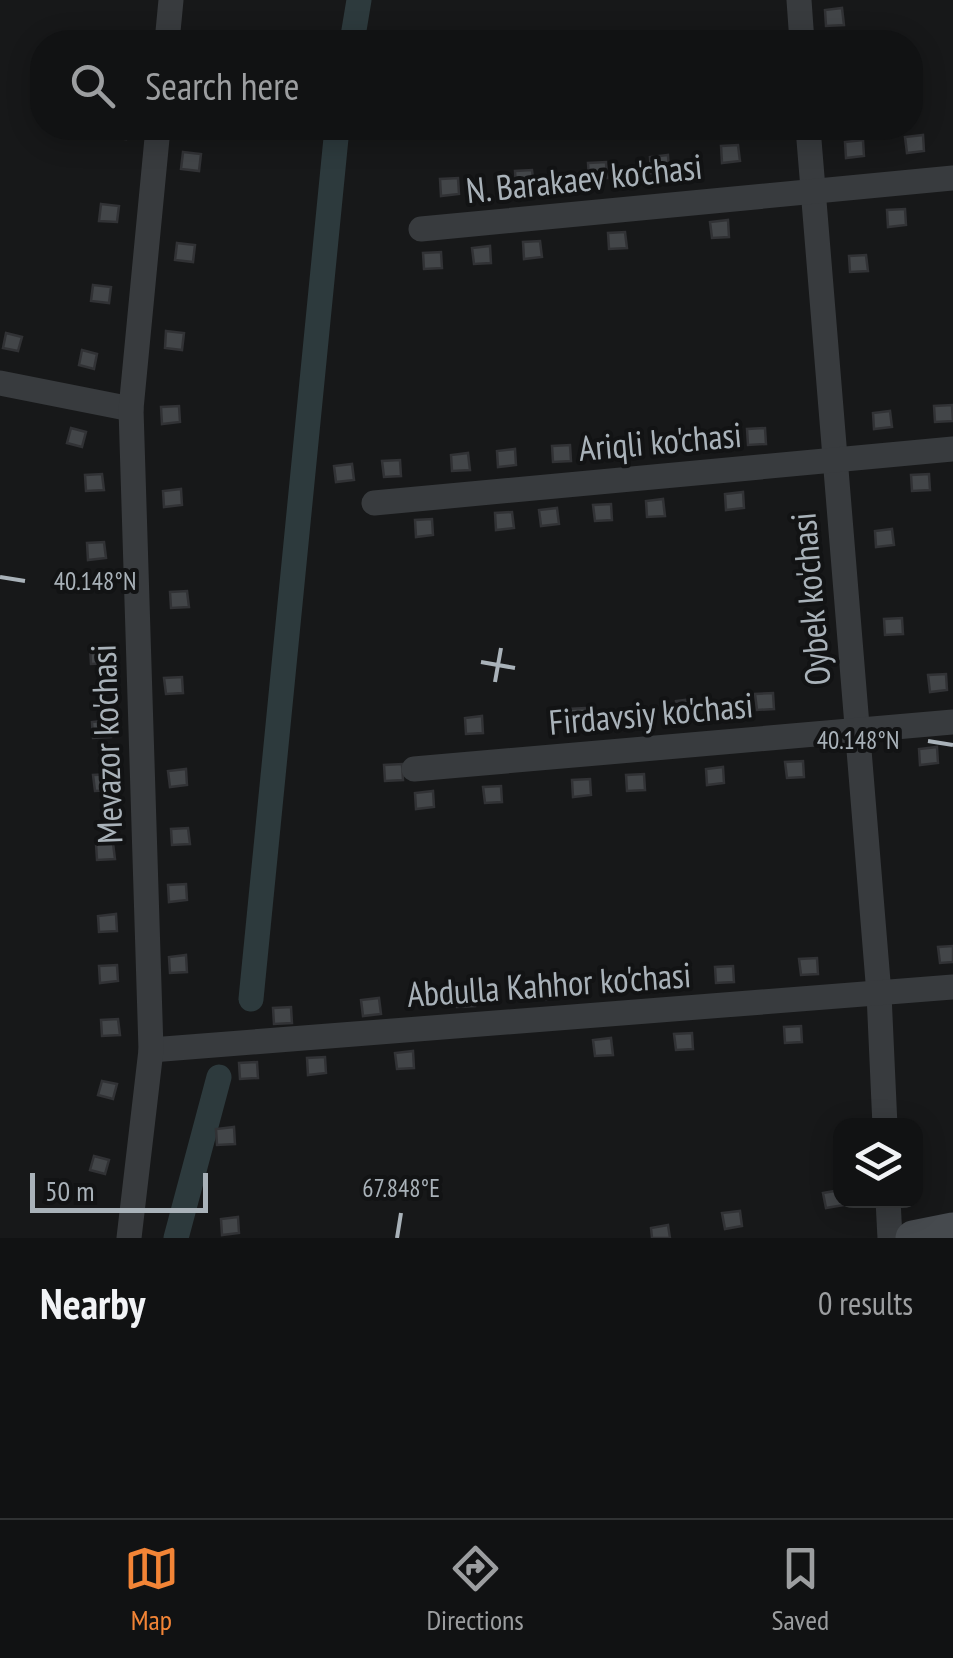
<!DOCTYPE html>
<meta charset="utf-8">
<style>
:root{--surface:#111213;--page:#1e2021;--text:#f1f3f6;--muted:#9c9ea0;--line:#303233;--accent:#f28436}
body{margin:0;font-family:"PT Sans Narrow",sans-serif;background:var(--page);color:var(--text)}
.controls{position:absolute;right:30px;bottom:30px;display:grid;overflow:hidden;border-radius:20px;box-shadow:0 5px 25px #0003}
.controls button{width:90px;height:90px;display:grid;place-items:center;padding:0;border:0;border-bottom:2px solid var(--line);background:var(--surface);color:var(--text);font:50px sans-serif}
.scale{position:absolute;left:30px;bottom:25px;width:178px;box-sizing:border-box;padding-left:10px;border:5px solid #a9b2b9;border-top:0;font-size:28px;line-height:35px;white-space:nowrap;color:#a9b2b9;-webkit-text-stroke:8px #121314;paint-order:stroke}
.list{margin:0;padding:0;list-style:none}
h2{display:flex;justify-content:space-between;align-items:center;height:130px;margin:0;padding:0 40px;font-size:42px}
h2 small{font-size:32px;font-weight:400;color:var(--muted)}
.icon{flex:none;width:55px;height:55px;fill:none;stroke:currentColor;stroke-width:2;stroke-linecap:round;stroke-linejoin:round}
.map{position:relative;flex:none;width:953px;height:1238px;overflow:hidden}
.search{position:absolute;background:var(--surface);box-shadow:0 5px 25px #0003;left:30px;right:30px;top:30px;height:110px;display:flex;align-items:center;gap:25px;box-sizing:border-box;padding:0 35px;border-radius:40px;color:var(--muted);font-size:38px}
.sheet{height:280px;background:var(--surface)}
nav{display:flex;justify-content:space-around;align-items:center;box-sizing:border-box;height:140px;border-top:2px solid var(--line);background:var(--surface);font-size:28px;color:var(--muted)}
nav a{display:grid;justify-items:center;gap:5px}
nav .on{color:var(--accent)}
.map>svg:first-child{display:block}
.lines{fill:none;stroke-linecap:round;stroke-linejoin:round}
.canal{stroke:#2d3a3d;stroke-width:25}
.building{fill:#434649;stroke:#313235;stroke-width:2.5}
.minor{stroke:#383b3e;stroke-width:25}
.secondary{stroke:#464a4e;stroke-width:35}
.ticks{fill:none;stroke:#a9b2b9;stroke-width:4}
.labels{text-anchor:middle;dominant-baseline:central;stroke-width:8;stroke-linejoin:round;paint-order:stroke}
.street-label{font-size:35px;fill:#a9b2b9;stroke:#121314}
.ticks-label{font-size:25px;text-anchor:middle;fill:#a9b2b9;stroke:#121314;stroke-width:8;stroke-linejoin:round;paint-order:stroke}
</style>
<div class="map">
<svg width="953" height="1238" viewBox="0 0 953 1238">
<rect width="100%" height="100%" fill="#171819"/>
<g class="lines">
<g class="canal">
<polyline points="352,42 359,0"/>
<polyline points="251,999 337,128"/>
<polyline points="176,1238 219,1077"/>
</g>
</g>
<g class="building">
<polygon points="842,8 844,25 826,26 825,10"/>
<polygon points="119,32 137,34 136,42 118,42"/>
<polygon points="109,128 127,128 126,139 108,137"/>
<polygon points="923,135 924,151 907,153 905,137"/>
<polygon points="863,140 864,156 846,158 845,142"/>
<polygon points="738,145 740,161 722,163 721,146"/>
<polygon points="183,152 201,154 199,171 181,169"/>
<polygon points="668,155 669,171 651,173 650,157"/>
<polygon points="606,162 607,178 589,179 588,163"/>
<polygon points="532,170 534,186 516,187 515,171"/>
<polygon points="458,178 459,194 441,196 440,179"/>
<polygon points="101,204 119,206 117,222 99,221"/>
<polygon points="905,209 906,225 888,227 887,210"/>
<polygon points="728,220 729,237 712,238 710,222"/>
<polygon points="625,232 627,248 609,249 608,233"/>
<polygon points="540,241 542,257 524,259 523,242"/>
<polygon points="177,243 195,245 193,262 175,260"/>
<polygon points="490,246 491,263 474,264 472,248"/>
<polygon points="441,252 442,268 424,269 423,253"/>
<polygon points="866,255 868,271 850,272 849,256"/>
<polygon points="93,285 111,287 109,303 91,301"/>
<polygon points="166,331 184,333 182,350 165,348"/>
<polygon points="6,333 22,337 18,351 3,348"/>
<polygon points="82,350 97,354 94,369 79,365"/>
<polygon points="952,405 953,421 935,422 934,406"/>
<polygon points="179,406 180,422 162,424 161,407"/>
<polygon points="890,411 892,427 874,429 873,413"/>
<polygon points="71,428 86,432 82,447 67,443"/>
<polygon points="765,428 766,444 748,445 747,429"/>
<polygon points="671,436 673,453 655,454 654,438"/>
<polygon points="631,440 633,456 615,457 613,441"/>
<polygon points="570,445 571,461 553,462 552,446"/>
<polygon points="515,449 516,465 498,467 497,451"/>
<polygon points="468,453 470,470 452,471 451,455"/>
<polygon points="400,460 401,476 384,477 382,461"/>
<polygon points="352,464 354,480 336,482 334,466"/>
<polygon points="102,474 104,490 86,491 85,475"/>
<polygon points="929,474 930,490 912,491 911,475"/>
<polygon points="181,489 182,505 164,507 163,491"/>
<polygon points="743,492 744,508 726,510 725,494"/>
<polygon points="663,499 665,516 647,517 646,501"/>
<polygon points="611,504 612,520 595,521 593,505"/>
<polygon points="557,508 559,524 541,526 539,510"/>
<polygon points="512,512 514,528 496,530 495,513"/>
<polygon points="432,519 433,535 416,537 415,520"/>
<polygon points="892,529 894,545 876,547 875,531"/>
<polygon points="104,542 106,558 88,560 87,543"/>
<polygon points="187,591 189,607 171,608 170,592"/>
<polygon points="902,618 903,634 885,635 884,619"/>
<polygon points="107,646 109,663 91,664 90,648"/>
<polygon points="946,674 947,690 930,692 928,675"/>
<polygon points="182,677 183,693 166,694 164,678"/>
<polygon points="773,693 774,709 757,710 755,694"/>
<polygon points="693,699 695,715 677,717 676,701"/>
<polygon points="585,708 586,724 568,726 567,709"/>
<polygon points="482,716 483,733 466,734 465,718"/>
<polygon points="110,720 111,737 93,738 92,722"/>
<polygon points="937,747 938,763 920,765 919,749"/>
<polygon points="803,761 804,777 787,778 785,762"/>
<polygon points="402,764 403,780 385,781 384,765"/>
<polygon points="723,767 724,783 707,785 706,769"/>
<polygon points="186,769 187,785 170,787 168,771"/>
<polygon points="111,774 112,790 95,791 93,775"/>
<polygon points="644,774 645,790 627,791 626,775"/>
<polygon points="590,779 591,795 573,797 572,780"/>
<polygon points="501,786 502,802 485,803 483,787"/>
<polygon points="433,791 434,807 416,809 415,793"/>
<polygon points="188,828 190,844 172,845 171,829"/>
<polygon points="113,843 115,859 97,860 96,844"/>
<polygon points="186,884 187,900 169,902 168,885"/>
<polygon points="116,914 117,931 99,932 98,916"/>
<polygon points="953,946 953,962 940,963 938,947"/>
<polygon points="186,955 187,972 170,973 169,957"/>
<polygon points="817,958 818,974 801,975 799,959"/>
<polygon points="117,965 118,981 100,983 99,966"/>
<polygon points="733,966 734,982 716,983 715,967"/>
<polygon points="661,972 662,988 644,990 643,974"/>
<polygon points="621,976 622,992 605,993 603,977"/>
<polygon points="546,983 548,999 530,1000 528,984"/>
<polygon points="473,989 475,1006 457,1007 456,991"/>
<polygon points="379,998 381,1014 363,1016 361,1000"/>
<polygon points="291,1007 292,1023 274,1024 273,1008"/>
<polygon points="118,1019 120,1035 102,1036 101,1020"/>
<polygon points="801,1026 802,1042 785,1043 784,1027"/>
<polygon points="692,1033 693,1049 676,1050 674,1034"/>
<polygon points="611,1038 613,1055 595,1056 593,1040"/>
<polygon points="413,1051 414,1068 397,1069 395,1053"/>
<polygon points="325,1057 326,1073 308,1075 307,1058"/>
<polygon points="257,1062 258,1078 240,1079 239,1063"/>
<polygon points="102,1081 117,1084 113,1099 98,1095"/>
<polygon points="234,1127 235,1144 217,1145 216,1129"/>
<polygon points="94,1156 109,1160 105,1174 90,1170"/>
<polygon points="840,1190 844,1205 826,1208 823,1193"/>
<polygon points="740,1211 742,1226 725,1229 722,1213"/>
<polygon points="238,1217 239,1233 222,1235 221,1219"/>
<polygon points="668,1225 670,1238 652,1238 651,1228"/>
</g>
<g class="lines">
<g class="minor">
<polyline points="799,0 802,42"/>
<polyline points="167,42 171,0"/>
<polyline points="808,128 879,994 885,1126"/>
<polyline points="421,229 953,178"/>
<polyline points="0,383 131,409"/>
<polyline points="374,503 953,449"/>
<polyline points="414,769 953,722"/>
<polyline points="151,1050 953,987"/>
<polyline points="888,1200 890,1238"/>
<polyline points="129,1238 151,1050 131,409 158,128"/>
</g>
<polyline class="secondary" points="913,1238 953,1230"/>
</g>
<path class="ticks" d="M0,577L25,581M481,662L515,668M495,682L501,648M928,741L953,745M397,1238L401,1213"/>
<g class="labels">
<g class="street-label">
<text transform="translate(584 178) rotate(-6)">N. Barakaev ko'chasi</text>
<text transform="translate(660 441) rotate(-5)">Ariqli ko'chasi</text>
<text transform="translate(810 599) rotate(-95)">Oybek ko'chasi</text>
<text transform="translate(651 713) rotate(-5)">Firdavsiy ko'chasi</text>
<text transform="translate(106 744) rotate(-92)">Mevazor ko'chasi</text>
<text transform="translate(549 984) rotate(-4)">Abdulla Kahhor ko'chasi</text>
</g>
</g>
<g class="ticks-label">
<text x="95" y="590">40.148°N</text>
<text x="858" y="749">40.148°N</text>
<text x="401" y="1197">67.848°E</text>
</g>
</svg>
<div class="controls">
<button><svg class="icon" aria-label="layers" viewBox="0 0 24 24"><path d="M12 4l9 5-9 5-9-5zM3 14l9 5 9-5"/></svg></button>
</div>
<div class="scale">50 m</div>
<div class="search"><svg class="icon" aria-label="search" viewBox="0 0 24 24"><circle cx="10" cy="10" r="6"/><path d="M15 15l6 6"/></svg>Search here</div>
</div>
<section class="sheet">
<h2>Nearby<small>0 results</small></h2>
<ul class="list">
</ul>
</section>
<nav>
<a class="on"><svg class="icon" aria-label="map" viewBox="0 0 24 24"><path d="M3 6l6-2 6 2 6-2v14l-6 2-6-2-6 2zM9 4v14M15 6v14"/></svg>Map</a>
<a><svg class="icon" aria-label="directions" viewBox="0 0 24 24"><path d="M12 3l9 9-9 9-9-9zM9 14v-3h6M13 9l2 2-2 2"/></svg>Directions</a>
<a><svg class="icon" aria-label="saved" viewBox="0 0 24 24"><path d="M7 4h10v16l-5-4-5 4z"/></svg>Saved</a>
</nav>
